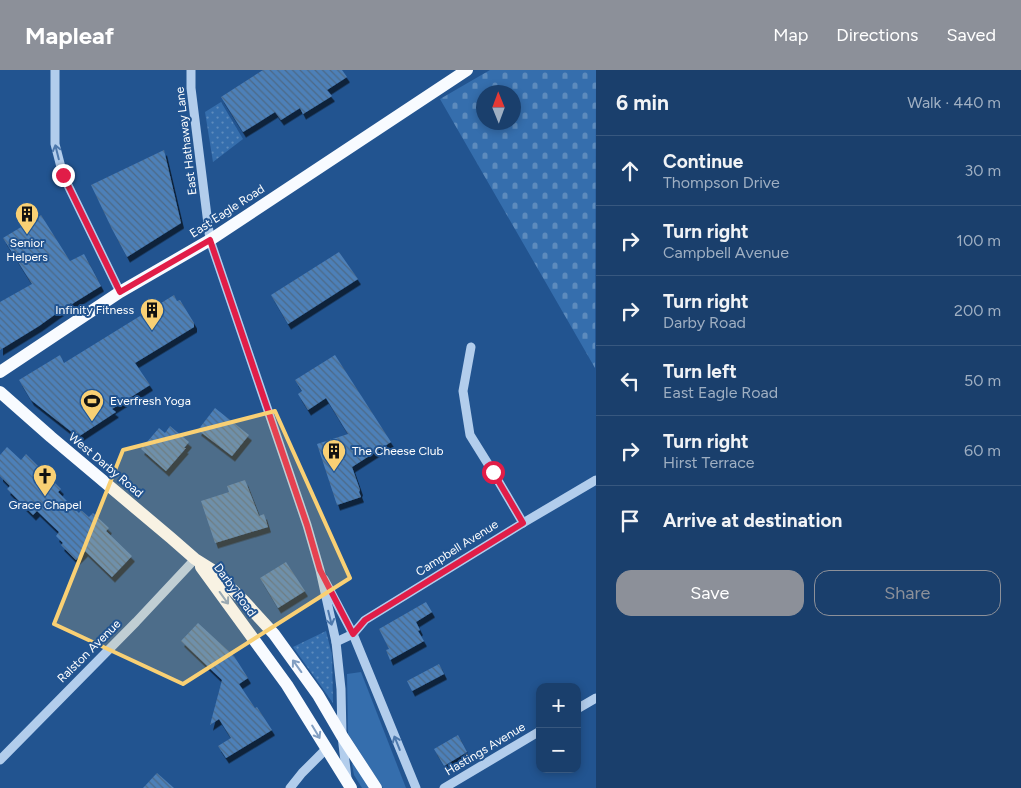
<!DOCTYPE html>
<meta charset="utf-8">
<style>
:root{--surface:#1a3f6c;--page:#234672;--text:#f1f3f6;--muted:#9fafc2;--line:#38587f;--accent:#8c9099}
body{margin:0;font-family:Figtree,sans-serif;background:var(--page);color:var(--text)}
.controls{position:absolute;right:15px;bottom:15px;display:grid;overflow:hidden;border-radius:10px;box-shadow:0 2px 8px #0003}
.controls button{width:45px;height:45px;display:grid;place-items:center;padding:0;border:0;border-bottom:1px solid var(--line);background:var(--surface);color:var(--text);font:25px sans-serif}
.compass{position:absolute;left:476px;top:15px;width:45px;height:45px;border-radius:50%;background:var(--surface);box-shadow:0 2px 8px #0003;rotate:359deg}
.stop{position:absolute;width:15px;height:15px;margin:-11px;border:4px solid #e11d48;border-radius:50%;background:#fff}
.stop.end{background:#e11d48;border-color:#fff;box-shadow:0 1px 5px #0008}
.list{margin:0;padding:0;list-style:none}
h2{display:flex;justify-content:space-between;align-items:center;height:65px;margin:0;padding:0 20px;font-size:21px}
h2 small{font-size:16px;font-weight:400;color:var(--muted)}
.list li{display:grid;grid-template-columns:32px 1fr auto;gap:15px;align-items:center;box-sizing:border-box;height:70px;padding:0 20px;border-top:1px solid var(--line)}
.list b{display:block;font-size:19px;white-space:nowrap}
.list p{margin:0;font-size:16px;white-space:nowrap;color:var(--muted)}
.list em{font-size:16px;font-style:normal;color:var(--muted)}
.actions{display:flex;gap:10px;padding:15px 20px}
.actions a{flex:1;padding:11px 0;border:1px solid var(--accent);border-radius:15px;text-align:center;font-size:18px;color:var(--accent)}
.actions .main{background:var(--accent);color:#fff}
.icon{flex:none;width:28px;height:28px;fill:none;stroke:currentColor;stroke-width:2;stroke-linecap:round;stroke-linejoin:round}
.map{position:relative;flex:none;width:596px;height:718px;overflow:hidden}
header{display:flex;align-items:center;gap:30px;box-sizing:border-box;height:70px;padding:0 25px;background:var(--accent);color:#fff}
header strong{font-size:24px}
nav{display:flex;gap:28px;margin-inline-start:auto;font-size:18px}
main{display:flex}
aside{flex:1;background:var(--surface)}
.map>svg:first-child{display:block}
.grass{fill:#356ead}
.cemetery{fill:url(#cemetery-stones);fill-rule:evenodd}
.park{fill:url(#park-dots)}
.building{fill:url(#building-back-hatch);filter:url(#shadow)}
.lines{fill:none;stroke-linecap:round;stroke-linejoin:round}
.minor{stroke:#b2cdec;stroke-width:9}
.major{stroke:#f8fbff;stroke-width:12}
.oneway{stroke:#4d78ac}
.oneway2{stroke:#829fc2}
.route{stroke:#e11d48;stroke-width:6}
.marked{fill:#f9d074;fill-opacity:0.2;stroke:#f9d074;stroke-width:4;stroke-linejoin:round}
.labels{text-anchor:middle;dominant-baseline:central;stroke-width:4;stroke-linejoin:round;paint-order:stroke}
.street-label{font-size:12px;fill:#fff;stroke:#225490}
.poi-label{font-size:12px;fill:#fff;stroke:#225490}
</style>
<header>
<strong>Mapleaf</strong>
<nav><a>Map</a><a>Directions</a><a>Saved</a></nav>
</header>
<main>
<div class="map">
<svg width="596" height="718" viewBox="0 0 596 718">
<defs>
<pattern id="cemetery-stones" width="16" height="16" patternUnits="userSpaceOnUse" patternTransform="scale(1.25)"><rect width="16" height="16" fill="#356ead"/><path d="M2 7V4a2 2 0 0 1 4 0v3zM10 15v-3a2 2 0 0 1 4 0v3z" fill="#5d8bbd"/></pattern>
<pattern id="park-dots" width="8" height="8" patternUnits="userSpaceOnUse" patternTransform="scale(1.25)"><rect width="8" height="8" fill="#356ead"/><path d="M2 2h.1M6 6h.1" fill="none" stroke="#5d8bbd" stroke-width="1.8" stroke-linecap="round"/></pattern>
<pattern id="building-back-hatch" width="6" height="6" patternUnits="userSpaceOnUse" patternTransform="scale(1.25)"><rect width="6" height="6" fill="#4e80b8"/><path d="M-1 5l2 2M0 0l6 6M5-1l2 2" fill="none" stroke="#4d6987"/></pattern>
<filter id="shadow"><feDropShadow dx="3" dy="5.5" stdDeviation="0" flood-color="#0009"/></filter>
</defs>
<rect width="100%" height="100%" fill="#225490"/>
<g class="grass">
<polygon points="361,602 406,718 383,718 348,664 347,604"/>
<polygon points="354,692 370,718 362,718 354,705 352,694"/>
</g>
<path class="cemetery" d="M490,0H596L595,298L440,29ZM483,22H514V52H483Z"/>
<g class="park">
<polygon points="221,32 243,69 213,92 205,42"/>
<polygon points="326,561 332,585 333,633 293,577"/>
</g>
<g class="building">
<polygon points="263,0 342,0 347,7 327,20 332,26 303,44 300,38 281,50 275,42 243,62 221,27"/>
<polygon points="164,80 181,153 127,187 112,159 91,115"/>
<polygon points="41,145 70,191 84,184 101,216 72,234 71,233 39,256 0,280 0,232 32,214 3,168"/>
<polygon points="339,182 358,209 288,254 271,225"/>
<polygon points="174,225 177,231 180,230 194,253 194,257 135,293 150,315 112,339 116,342 78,367 31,330 19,310 60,285 64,293"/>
<polygon points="335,285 391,372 352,397 360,420 359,422 361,427 337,435 317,374 348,364 326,328 308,340 298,324 302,321 295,310"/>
<polygon points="215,338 249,365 232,386 198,360"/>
<polygon points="170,356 189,372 184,378 186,378 166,401 141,379 159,358 165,363"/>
<polygon points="7,377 21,390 26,384 61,419 58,422 79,443 81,440 89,447 93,443 109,458 106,461 132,486 112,507 85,481 76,490 61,475 63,473 56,466 59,462 37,441 33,445 7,419 10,416 0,406 0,385"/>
<polygon points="245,410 259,446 264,444 268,457 215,473 201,431 229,422 227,416"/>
<polygon points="286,492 305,521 278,538 260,508"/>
<polygon points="426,532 432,542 416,552 420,560 418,561 424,571 390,590 386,580 389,579 379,559"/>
<polygon points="198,553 234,586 248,608 239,614 255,638 257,637 272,660 226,688 218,676 231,668 219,649 210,655 222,610 181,571"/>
<polygon points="439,594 444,604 412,621 407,611"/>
<polygon points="458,665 467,682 444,696 434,679"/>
<polygon points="157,703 174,718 143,718"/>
</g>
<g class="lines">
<g class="minor">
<polyline points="55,0 55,74 63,105 120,222"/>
<polyline points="191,0 191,18 210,170 307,455 320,500 336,572 341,619 342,666 347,708"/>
<polyline points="471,277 463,321 470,365 493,402 523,453"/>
<polyline points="324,509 353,564 416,718"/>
<polyline points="336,572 353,564 365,550 523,453 596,410"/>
<polyline points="577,639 596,628"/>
<polyline points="0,690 136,552 195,489"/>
<polyline points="290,718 302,703 327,678"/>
<polyline points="444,718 540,661"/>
</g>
<g class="major">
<polyline points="0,302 120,222 210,170 467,0"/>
<polyline points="0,322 51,367 171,468 195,489 211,499 243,530 274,564 318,625 342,666 376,718"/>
<polyline points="201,497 287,615 351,718"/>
</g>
</g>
<defs><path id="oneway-shaft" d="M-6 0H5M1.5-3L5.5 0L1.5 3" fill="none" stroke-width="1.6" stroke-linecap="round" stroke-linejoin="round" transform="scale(1.25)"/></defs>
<g class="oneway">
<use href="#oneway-shaft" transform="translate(57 82) rotate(-104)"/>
<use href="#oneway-shaft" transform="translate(330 548) rotate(76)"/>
<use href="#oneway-shaft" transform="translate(397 673) rotate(-112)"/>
</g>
<g class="oneway2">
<use href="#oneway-shaft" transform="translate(224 528) rotate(54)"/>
<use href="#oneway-shaft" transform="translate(297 596) rotate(-126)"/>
<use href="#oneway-shaft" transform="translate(316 662) rotate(59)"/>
</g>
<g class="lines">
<polyline class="route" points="63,105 120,222 210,170 307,455 320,500 353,564 365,550 523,453 493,402"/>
</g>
<path class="marked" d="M275,341L350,508L183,614L54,554L123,380Z"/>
<defs>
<g id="building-pin" transform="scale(1.25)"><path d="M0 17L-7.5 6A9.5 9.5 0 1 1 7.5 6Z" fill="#f9d074" stroke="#225490"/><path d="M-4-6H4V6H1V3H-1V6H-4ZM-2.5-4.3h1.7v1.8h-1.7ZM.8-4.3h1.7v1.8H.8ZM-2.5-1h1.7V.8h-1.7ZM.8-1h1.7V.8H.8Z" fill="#111"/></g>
<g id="stadium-pin" transform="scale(1.25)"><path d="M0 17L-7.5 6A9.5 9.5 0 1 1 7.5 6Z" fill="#f9d074" stroke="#225490"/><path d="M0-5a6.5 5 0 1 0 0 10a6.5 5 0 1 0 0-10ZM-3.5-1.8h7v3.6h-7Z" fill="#111"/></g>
<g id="church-pin" transform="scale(1.25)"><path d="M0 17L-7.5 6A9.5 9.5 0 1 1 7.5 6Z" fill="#f9d074" stroke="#225490"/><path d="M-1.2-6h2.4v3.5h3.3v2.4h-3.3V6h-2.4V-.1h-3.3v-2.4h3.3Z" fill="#111"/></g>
</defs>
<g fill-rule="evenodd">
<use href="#building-pin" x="27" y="144"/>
<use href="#building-pin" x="152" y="240"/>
<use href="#stadium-pin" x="92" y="331"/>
<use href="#building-pin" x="334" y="381"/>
<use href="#church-pin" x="45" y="406"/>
</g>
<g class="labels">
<g class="street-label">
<text transform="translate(186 71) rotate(-97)">East Hathaway Lane</text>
<text transform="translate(227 141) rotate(-33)">East Eagle Road</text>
<text transform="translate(106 395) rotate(40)">West Darby Road</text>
<text transform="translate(457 478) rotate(-32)">Campbell Avenue</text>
<text transform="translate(235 520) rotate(54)">Darby Road</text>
<text transform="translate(89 581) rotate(-45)">Ralston Avenue</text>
<text transform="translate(485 679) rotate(-31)">Hastings Avenue</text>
</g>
<g class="poi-label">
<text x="27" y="173">Senior<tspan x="27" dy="14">Helpers</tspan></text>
<text x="134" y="240" text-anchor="end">Infinity Fitness</text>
<text x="110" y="331" text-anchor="start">Everfresh Yoga</text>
<text x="352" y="381" text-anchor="start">The Cheese Club</text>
<text x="45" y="435">Grace Chapel</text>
</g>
</g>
</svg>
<div class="controls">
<button>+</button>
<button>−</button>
</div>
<svg class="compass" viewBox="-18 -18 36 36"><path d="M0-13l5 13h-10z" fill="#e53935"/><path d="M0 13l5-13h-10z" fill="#9fafc2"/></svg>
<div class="stop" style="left:493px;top:402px"></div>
<div class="stop end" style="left:63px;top:105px"></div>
</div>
<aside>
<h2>6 min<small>Walk · 440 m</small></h2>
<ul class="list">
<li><svg class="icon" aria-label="ahead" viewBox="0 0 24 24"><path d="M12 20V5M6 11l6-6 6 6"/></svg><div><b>Continue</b><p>Thompson Drive</p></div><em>30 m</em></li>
<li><svg class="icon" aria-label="right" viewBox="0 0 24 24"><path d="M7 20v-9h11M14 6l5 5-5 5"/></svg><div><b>Turn right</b><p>Campbell Avenue</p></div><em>100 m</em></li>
<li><svg class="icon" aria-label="right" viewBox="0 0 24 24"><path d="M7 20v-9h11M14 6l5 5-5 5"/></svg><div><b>Turn right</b><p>Darby Road</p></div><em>200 m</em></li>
<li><svg class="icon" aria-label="left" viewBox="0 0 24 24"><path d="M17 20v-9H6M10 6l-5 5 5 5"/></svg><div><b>Turn left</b><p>East Eagle Road</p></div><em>50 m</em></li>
<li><svg class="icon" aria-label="right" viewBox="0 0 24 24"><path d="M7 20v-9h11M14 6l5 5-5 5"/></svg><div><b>Turn right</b><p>Hirst Terrace</p></div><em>60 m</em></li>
<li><svg class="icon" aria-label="arrive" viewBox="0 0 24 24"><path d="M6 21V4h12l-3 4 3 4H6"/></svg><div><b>Arrive at destination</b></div></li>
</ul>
<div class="actions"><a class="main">Save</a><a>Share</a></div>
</aside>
</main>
